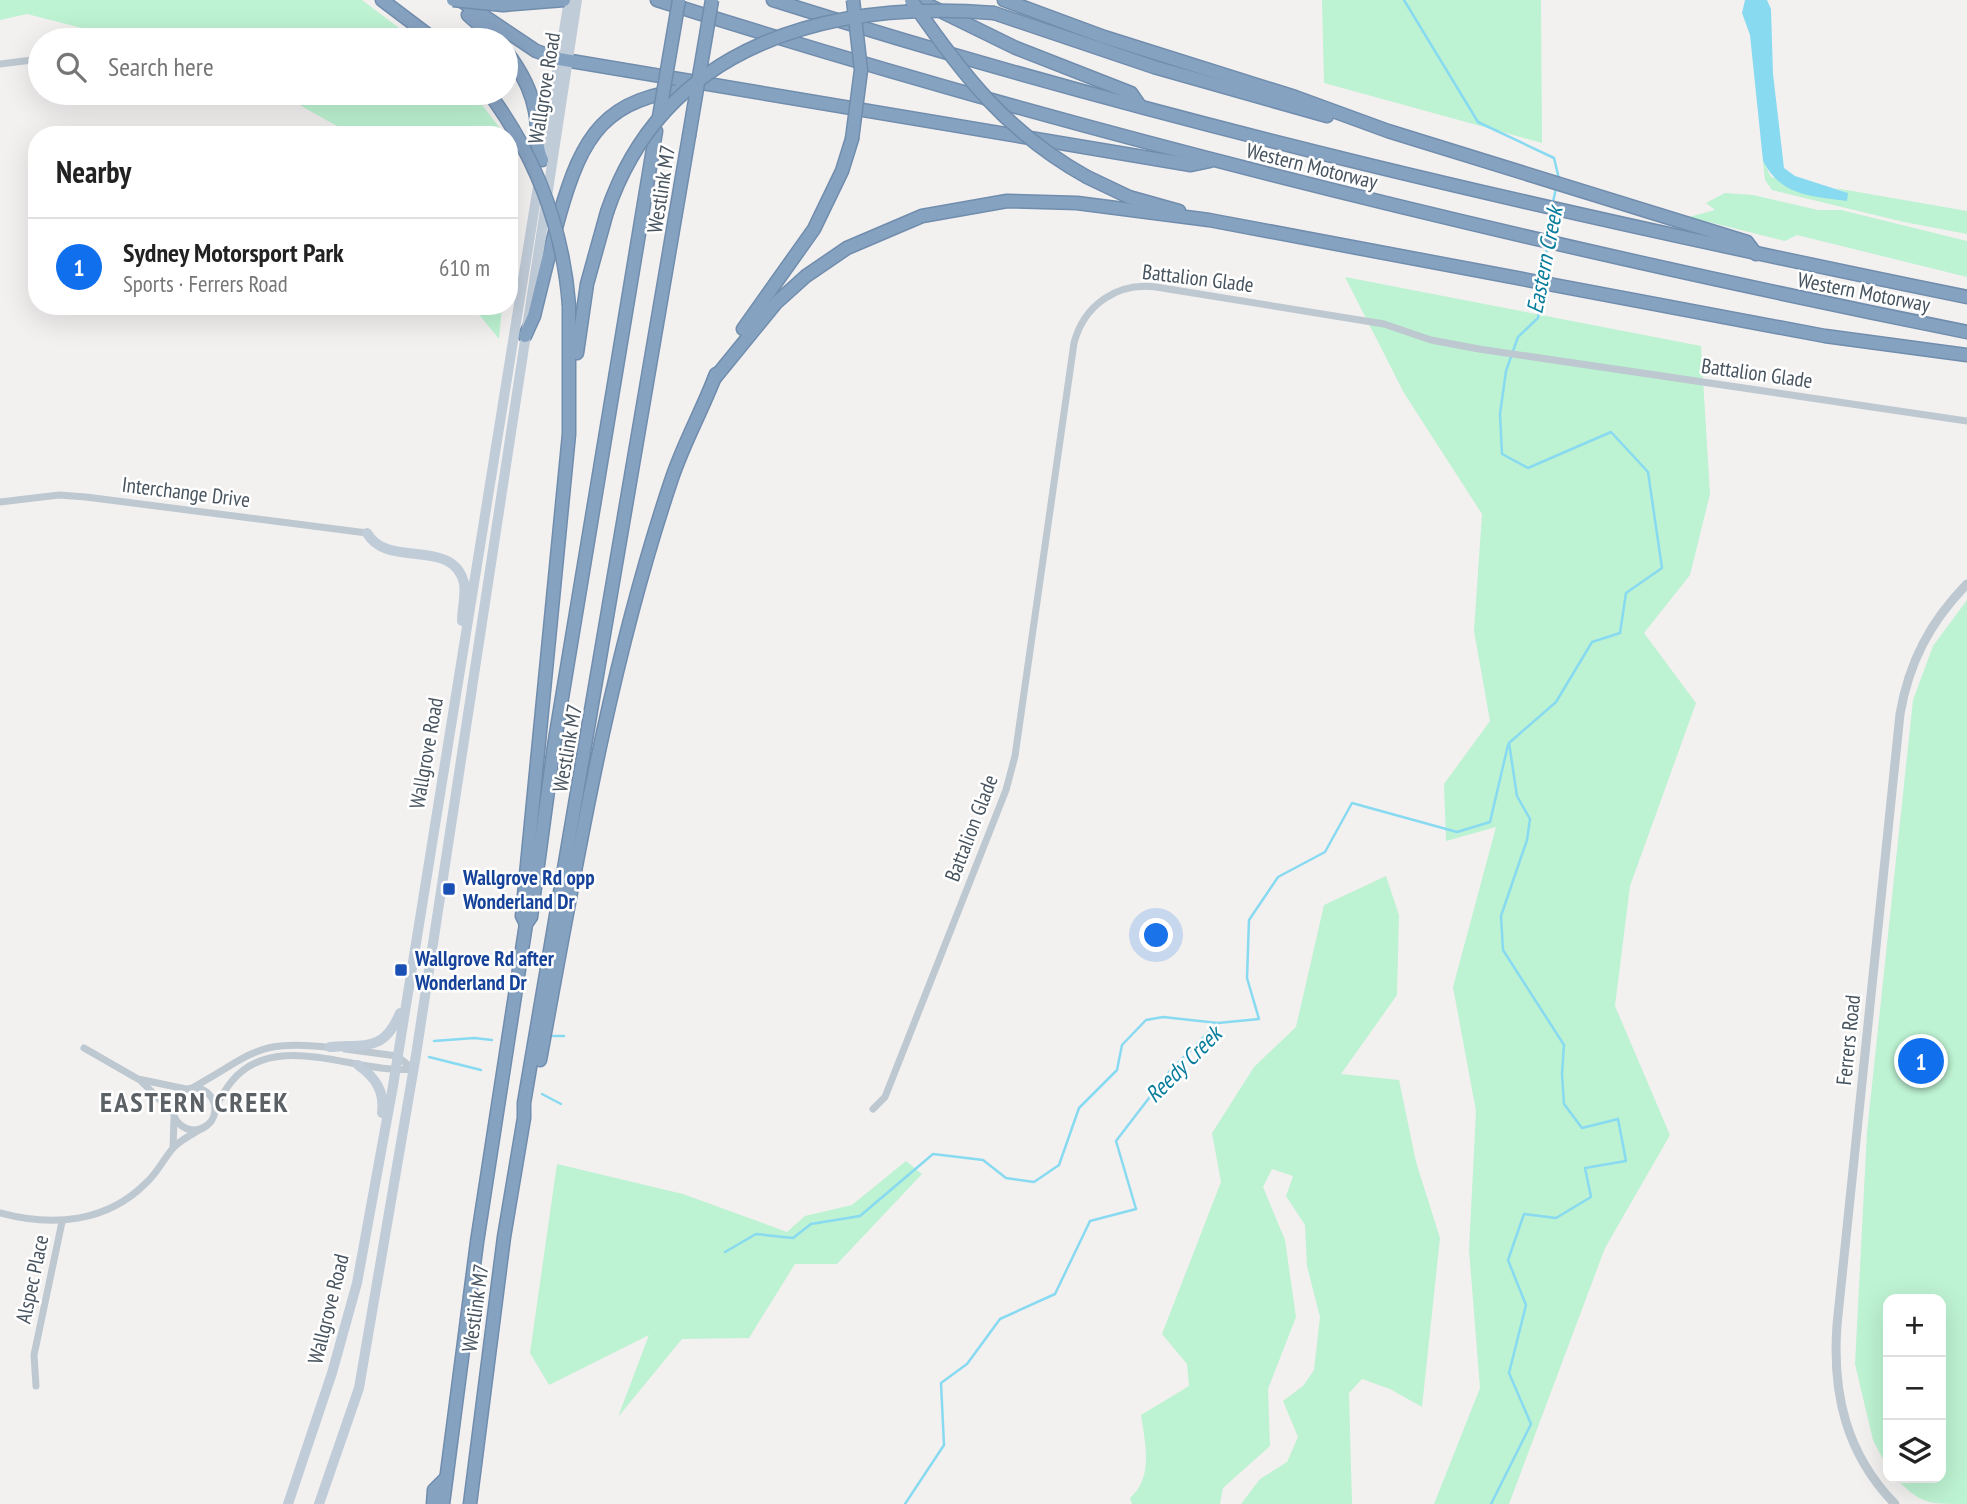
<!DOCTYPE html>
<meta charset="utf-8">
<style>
:root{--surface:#fff;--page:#f6f6f6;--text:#222;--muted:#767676;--line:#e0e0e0;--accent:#106fed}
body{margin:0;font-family:"PT Sans Narrow",sans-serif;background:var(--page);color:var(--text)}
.controls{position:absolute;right:21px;bottom:21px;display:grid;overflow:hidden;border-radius:14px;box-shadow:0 7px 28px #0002}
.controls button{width:63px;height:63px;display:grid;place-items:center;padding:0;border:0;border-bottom:2px solid var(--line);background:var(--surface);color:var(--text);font:35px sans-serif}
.you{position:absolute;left:1157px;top:936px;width:24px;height:24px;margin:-18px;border:5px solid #fff;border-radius:50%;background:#1a73e8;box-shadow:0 0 0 10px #1a73e833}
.badge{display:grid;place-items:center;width:46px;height:46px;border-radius:50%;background:var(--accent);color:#fff;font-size:23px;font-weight:700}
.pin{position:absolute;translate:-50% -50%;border:4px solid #fff;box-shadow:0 2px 7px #0006}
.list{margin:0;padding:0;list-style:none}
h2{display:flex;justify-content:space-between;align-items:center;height:91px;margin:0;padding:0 28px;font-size:30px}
h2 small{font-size:23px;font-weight:400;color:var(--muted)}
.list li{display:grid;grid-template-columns:46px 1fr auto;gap:21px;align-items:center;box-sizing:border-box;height:98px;padding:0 28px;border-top:2px solid var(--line)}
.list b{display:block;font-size:26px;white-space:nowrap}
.list p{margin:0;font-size:23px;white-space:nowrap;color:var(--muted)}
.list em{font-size:23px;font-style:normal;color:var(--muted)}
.icon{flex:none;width:38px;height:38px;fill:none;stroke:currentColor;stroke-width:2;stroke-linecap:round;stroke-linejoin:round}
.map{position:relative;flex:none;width:1967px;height:1504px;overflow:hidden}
.search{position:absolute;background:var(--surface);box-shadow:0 7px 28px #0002;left:28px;top:28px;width:490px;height:77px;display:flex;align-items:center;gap:18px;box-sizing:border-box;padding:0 24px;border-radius:38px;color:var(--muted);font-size:26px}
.panel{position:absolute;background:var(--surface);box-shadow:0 7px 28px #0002;left:28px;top:126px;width:490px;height:189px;border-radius:28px}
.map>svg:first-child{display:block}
.green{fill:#bdf2d2}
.water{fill:#88daf1}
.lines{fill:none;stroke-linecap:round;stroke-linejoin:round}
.stream{stroke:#88daf1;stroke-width:2.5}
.motorway-casing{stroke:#718dad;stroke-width:15}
.minor{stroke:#bdc8d0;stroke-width:7}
.tertiary{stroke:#bdc8d0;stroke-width:9}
.secondary{stroke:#c0ccd8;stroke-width:10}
.motorway{stroke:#86a2c1;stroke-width:12}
.motorway-bridge-casing{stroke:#718dad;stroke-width:15;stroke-linecap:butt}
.motorway-bridge{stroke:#86a2c1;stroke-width:12}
.transit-dot{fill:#1a4fb4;stroke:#fff;stroke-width:2.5}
.labels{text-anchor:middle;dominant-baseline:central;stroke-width:5;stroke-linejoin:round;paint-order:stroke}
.street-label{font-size:21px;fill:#47545f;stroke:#fff}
.transit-label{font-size:21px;font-weight:bold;fill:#164399;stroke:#fff;text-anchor:start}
.water-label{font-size:23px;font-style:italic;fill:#077c9c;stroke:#fff}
.district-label{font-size:28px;font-weight:bold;letter-spacing:2px;fill:#5c6166;stroke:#fff}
</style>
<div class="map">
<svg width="1967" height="1504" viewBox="0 0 1967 1504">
<rect width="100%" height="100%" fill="#f3f0f0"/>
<g class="green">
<polygon points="0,0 362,0 415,40 129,40 27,14 0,20"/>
<polygon points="1322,0 1541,0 1542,143 1324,83"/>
<polygon points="278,93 473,93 505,135 353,135"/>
<polygon points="1763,161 1771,177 1848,193 1835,188 1967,211 1967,234 1904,222 1772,190 1765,180"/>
<polygon points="1725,193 1753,195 1818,210 1841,210 1967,241 1967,277 1797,235 1785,241 1689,217 1715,210 1706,203"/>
<polygon points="1345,277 1701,346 1710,494 1690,575 1644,633 1696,703 1630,886 1615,1006 1670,1135 1605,1248 1509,1504 1434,1504 1480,1388 1469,1250 1476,1111 1453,987 1496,827 1446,841 1444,784 1490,721 1474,631 1482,514 1404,393"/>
<polygon points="472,306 502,306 499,339"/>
<path d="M1967,600V1504C1925,1504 1922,1504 1895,1478H1941V1299H1888V1469L1873,1440L1855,1364L1867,1132L1913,700L1933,646Z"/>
<path d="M1386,876L1399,915L1397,995L1341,1074L1399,1080L1416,1162L1440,1238L1422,1407L1390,1389L1362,1379L1349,1393L1352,1504H1241L1260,1479L1287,1462L1298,1437L1283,1401L1303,1386L1314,1370L1320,1317L1307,1266L1305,1225L1286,1196L1293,1176L1272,1169L1263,1187L1285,1240L1296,1317L1268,1389L1270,1446L1223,1488L1220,1504H1132L1130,1498C1154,1477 1145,1443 1141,1415L1189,1386L1187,1364L1162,1334L1221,1182L1212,1133L1254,1067L1296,1027L1324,905Z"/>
<polygon points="906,1161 922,1174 837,1264 795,1264 749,1338 682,1339 618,1417 649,1335 549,1385 530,1353 557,1164 683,1194 787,1232 805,1216 852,1205"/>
</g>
<path class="water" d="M1745,0H1767L1771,9L1773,74L1784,168L1795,176L1848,193L1847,201C1811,196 1781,196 1763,161L1750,35L1742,13Z"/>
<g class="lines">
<g class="stream">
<polyline points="1404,0 1478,122 1554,158 1559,179"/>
<polyline points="1553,202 1556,188"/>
<polyline points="1548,237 1552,213"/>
<polyline points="1543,279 1547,247"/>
<polyline points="553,1036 564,1036"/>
<polyline points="434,1041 474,1038 492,1040"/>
<polyline points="429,1057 481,1070"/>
<polyline points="542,1094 561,1104"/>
<polyline points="725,1252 756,1234 793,1238 811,1224 860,1216 933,1154 983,1160 1006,1178 1034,1182 1059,1165 1079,1108 1117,1070 1122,1045 1146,1020 1163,1017 1218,1023"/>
<polyline points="905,1504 944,1445 941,1383 967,1364 1000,1319 1055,1294 1090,1221 1136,1209 1116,1141 1169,1072 1218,1023 1259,1019 1247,978 1249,920 1278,877 1325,852 1352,803 1457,832 1490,822 1508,745"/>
<polyline points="1491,1504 1531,1424 1509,1373 1526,1305 1508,1260 1524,1214 1556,1218 1591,1197 1585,1168 1626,1161 1618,1119 1582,1128 1564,1104 1562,1074 1564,1045 1503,950 1501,916 1527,840 1530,819 1517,796 1509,743 1556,702 1592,642 1620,633 1626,593 1662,568 1648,472 1611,432 1528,468 1502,454 1500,414 1506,371 1518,337 1538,318 1542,285"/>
</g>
<g class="motorway-casing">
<g id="motorway">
<polyline points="382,0 435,40"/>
<polyline points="460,0 536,51 559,59 1191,165 1210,161"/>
<path d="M657,0C1087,137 1525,243 1967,332"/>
<path d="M773,0C1164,124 1565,215 1967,297"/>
<polyline points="918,0 1016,48 1131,93 1140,106"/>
<polyline points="1004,0 1104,37 1295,97 1388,131 1747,242 1756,254"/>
<polyline points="994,13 1154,67 1327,116"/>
<polyline points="468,15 496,40"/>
<path d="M506,51C519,68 531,89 535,111C539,128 534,144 542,160"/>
<polyline points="1087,177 1129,197 1179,211"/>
<polyline points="743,329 814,229 842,171 852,139"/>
<path d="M525,336L534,316C542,283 550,250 559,217C582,135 605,96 696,89"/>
<polyline points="577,353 587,284 607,212"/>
<polyline points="714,379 776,303 806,276 847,248 922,216 1007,201 1077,203 1209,220 1825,336 1967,355"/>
<polyline points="526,924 522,916 569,434 569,305"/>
<path d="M540,1060C576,866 608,669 671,481C683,444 702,411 716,374"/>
<polyline points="433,1504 434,1490 446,1478"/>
<polyline points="443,1504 477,1242 526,924 531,917 554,746 656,131"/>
<polyline points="470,1504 504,1237 524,1118 524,1103 689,136"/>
</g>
</g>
<g class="minor">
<polyline points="0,64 40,59"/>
<polyline points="0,502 59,495 86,497 367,533"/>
<polyline points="84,1048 138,1079 186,1089"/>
<polyline points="345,1049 397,1056 413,1069"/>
<polyline points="141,1081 172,1112"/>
<path d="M192,1088C254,1054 256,1038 334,1048"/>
<circle cx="194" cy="1109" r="21"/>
<path d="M215,1108C220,1099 225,1089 232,1081C276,1028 358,1075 413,1069"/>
<path d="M873,1109L885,1097L1006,790L1015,756L1074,343C1084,305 1117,282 1156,287L1384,324L1431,340L1479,349L1967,421"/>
<polyline points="173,1148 174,1119"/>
<path d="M0,1213C52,1227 107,1223 147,1182C158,1172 164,1158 174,1147C183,1138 195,1133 206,1126"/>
<polyline points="36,1386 34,1355 62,1222"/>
</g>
<path class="tertiary" d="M1895,1504C1846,1454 1832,1393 1837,1325L1900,714C1909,662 1930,622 1967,584"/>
<g class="secondary">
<polyline points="543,158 569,0"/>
<path d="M367,533C387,569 453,537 464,583C466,594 462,610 462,621"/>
<path d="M330,1047C366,1044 384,1052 400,1013"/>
<path d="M358,1065C375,1077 385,1091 382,1113"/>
<polyline points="288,1504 332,1373 357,1283 393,1086 539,180"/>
<polyline points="319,1504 359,1388 416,1055 577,0"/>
</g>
<use href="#motorway" class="motorway"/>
<g class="motorway-bridge-casing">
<g id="motorway-bridge">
<polyline points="453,0 503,5 564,0"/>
<path d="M911,0C962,74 1007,133 1087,177"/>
<path d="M494,100C538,162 563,229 569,305"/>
<polyline points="659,117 679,0"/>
<polyline points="689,136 712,0"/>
<polyline points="852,139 861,70 853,0"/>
<path d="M607,212C664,44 828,0 994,13"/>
</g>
</g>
<use href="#motorway-bridge" class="motorway-bridge"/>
</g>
<g class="transit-dot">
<rect x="442" y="882" width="14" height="14" rx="3.5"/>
<rect x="394" y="963" width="14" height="14" rx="3.5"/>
</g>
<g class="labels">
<g class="street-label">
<text transform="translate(544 88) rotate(-81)">Wallgrove Road</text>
<text transform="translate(1312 166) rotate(14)">Western Motorway</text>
<text transform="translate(661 189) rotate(-81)">Westlink M7</text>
<text transform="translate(1198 278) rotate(7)">Battalion Glade</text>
<text transform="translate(1864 292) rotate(11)">Western Motorway</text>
<text transform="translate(1757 373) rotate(8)">Battalion Glade</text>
<text transform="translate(186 492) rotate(7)">Interchange Drive</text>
<text transform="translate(567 748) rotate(-80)">Westlink M7</text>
<text transform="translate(426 753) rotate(-80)">Wallgrove Road</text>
<text transform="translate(971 828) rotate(-69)">Battalion Glade</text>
<text transform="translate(1848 1040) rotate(-84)">Ferrers Road</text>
<text transform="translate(32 1279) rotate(-78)">Alspec Place</text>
<text transform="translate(475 1308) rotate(-82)">Westlink M7</text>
<text transform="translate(328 1309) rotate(-76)">Wallgrove Road</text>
</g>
<g class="transit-label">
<text x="463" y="877">Wallgrove Rd opp<tspan x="463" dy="24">Wonderland Dr</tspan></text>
<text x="415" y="958">Wallgrove Rd after<tspan x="415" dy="24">Wonderland Dr</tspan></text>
</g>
<g class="water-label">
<text transform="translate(1544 260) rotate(-79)">Eastern Creek</text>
<text transform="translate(1183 1064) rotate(-45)">Reedy Creek</text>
</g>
<g class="district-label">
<text x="195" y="1101">EASTERN CREEK</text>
</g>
</g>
</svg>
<div class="controls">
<button>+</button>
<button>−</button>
<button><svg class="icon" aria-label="layers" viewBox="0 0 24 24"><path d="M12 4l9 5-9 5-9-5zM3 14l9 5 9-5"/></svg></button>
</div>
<div class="you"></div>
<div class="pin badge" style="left:1921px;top:1061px">1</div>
<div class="search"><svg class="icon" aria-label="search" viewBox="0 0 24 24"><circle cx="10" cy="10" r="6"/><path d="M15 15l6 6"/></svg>Search here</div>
<section class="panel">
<h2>Nearby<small></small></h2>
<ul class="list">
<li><span class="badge">1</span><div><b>Sydney Motorsport Park</b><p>Sports · Ferrers Road</p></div><em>610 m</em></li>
</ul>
</section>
</div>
